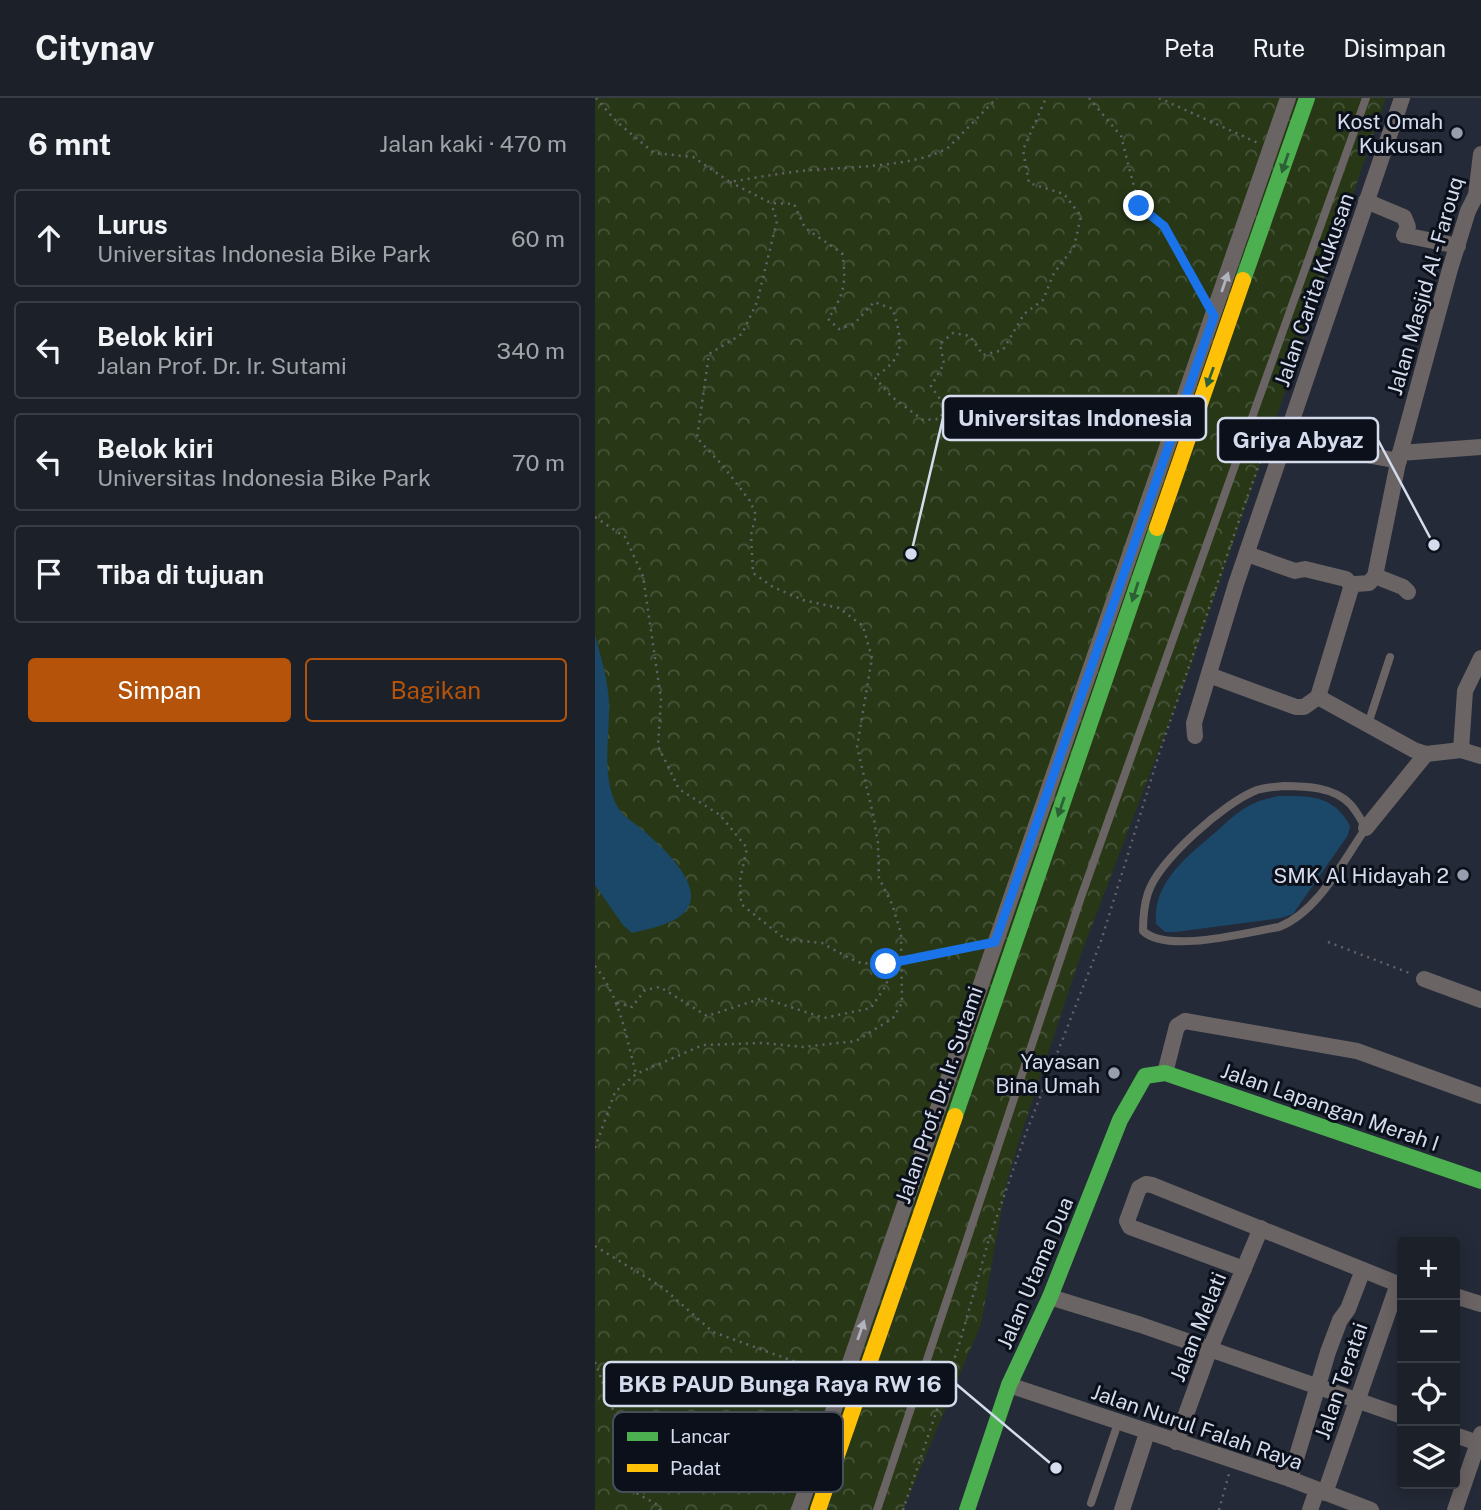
<!DOCTYPE html>
<html lang="id">
<meta charset="utf-8">
<style>
:root{--surface:#1b2029;--page:#242831;--text:#f1f3f6;--muted:#a0a3a8;--line:#393e46;--accent:#b45309}
body{margin:0;font-family:"Public Sans",sans-serif;background:var(--page);color:var(--text)}
.controls{position:absolute;right:21px;bottom:21px;display:grid;overflow:hidden;border-radius:7px;box-shadow:0 4px 18px #0003}
.controls button{width:63px;height:63px;display:grid;place-items:center;padding:0;border:0;border-bottom:2px solid var(--line);background:var(--surface);color:var(--text);font:35px sans-serif}
.stop{position:absolute;width:21px;height:21px;margin:-16px;border:5px solid #1a73e8;border-radius:50%;background:#fff}
.stop.end{background:#1a73e8;border-color:#fff;box-shadow:0 2px 7px #0008}
.list{margin:0;padding:0;list-style:none}
h2{display:flex;justify-content:space-between;align-items:center;height:91px;margin:0;padding:0 28px;font-size:30px}
h2 small{font-size:23px;font-weight:400;color:var(--muted)}
.list li{display:grid;grid-template-columns:46px 1fr auto;gap:21px;align-items:center;box-sizing:border-box;height:98px;margin:0 14px 14px;padding:0 14px;border:2px solid var(--line);border-radius:7px}
.list b{display:block;font-size:26px;white-space:nowrap}
.list p{margin:0;font-size:23px;white-space:nowrap;color:var(--muted)}
.list em{font-size:23px;font-style:normal;color:var(--muted)}
.actions{display:flex;gap:14px;padding:21px 28px}
.actions a{flex:1;padding:16px 0;border:2px solid var(--accent);border-radius:7px;text-align:center;font-size:24px;color:var(--accent)}
.actions .main{background:var(--accent);color:#fff}
.icon{flex:none;width:38px;height:38px;fill:none;stroke:currentColor;stroke-width:2;stroke-linecap:round;stroke-linejoin:round}
.map{position:relative;flex:none;width:886px;height:1412px;overflow:hidden}
header{display:flex;align-items:center;gap:42px;box-sizing:border-box;height:98px;padding:0 35px;background:var(--surface);border-bottom:2px solid var(--line)}
header strong{font-size:33px}
nav{display:flex;gap:38px;margin-inline-start:auto;font-size:24px}
main{display:flex}
aside{flex:1;background:var(--surface)}
.map>svg:first-child{display:block}
.forest{fill:url(#forest-crowns)}
.water{fill:#1b4869}
.lines{fill:none;stroke-linecap:round;stroke-linejoin:round}
.path{stroke:#646167;stroke-width:2.5;stroke-dasharray:2 5;stroke-linecap:butt}
.lane{stroke:#6b6464;stroke-width:8}
.street{stroke:#6b6464;stroke-width:16}
.fast{stroke:#4caf50;stroke-width:16}
.slow{stroke:#ffc107;stroke-width:16}
.oneway{fill:#2c6036}
.oneway2{fill:#b0b2bd}
.route{stroke:#1a73e8;stroke-width:9}
.poi-dot{fill:#979ead;stroke:#0b101b;stroke-width:2.5}
.labels{text-anchor:middle;dominant-baseline:central;stroke-width:6;stroke-linejoin:round;paint-order:stroke}
.poi-label{font-size:21px;fill:#d5dced;stroke:#0b101b;text-anchor:end}
.street-label{font-size:21px;fill:#d5dced;stroke:#0b101b}
.key{fill:#0b101b;stroke:#484d5a;stroke-width:2}
.key-label{font-size:19px;fill:#d5dced}
.leader{fill:none;stroke:#d5dced;stroke-width:2.5}
.callout-dot{fill:#d5dced;stroke:#0b101b;stroke-width:2.5}
.callout{fill:#0b101b;stroke:#d5dced;stroke-width:2.5}
.callout-label{font-size:23px;text-anchor:middle;font-weight:bold;fill:#d5dced}
</style>
<header>
<strong>Citynav</strong>
<nav><a>Peta</a><a>Rute</a><a>Disimpan</a></nav>
</header>
<main>
<aside>
<h2>6 mnt<small>Jalan kaki · 470 m</small></h2>
<ul class="list">
<li><svg class="icon" aria-label="ahead" viewBox="0 0 24 24"><path d="M12 20V5M6 11l6-6 6 6"/></svg><div><b>Lurus</b><p>Universitas Indonesia Bike Park</p></div><em>60 m</em></li>
<li><svg class="icon" aria-label="left" viewBox="0 0 24 24"><path d="M17 20v-9H6M10 6l-5 5 5 5"/></svg><div><b>Belok kiri</b><p>Jalan Prof. Dr. Ir. Sutami</p></div><em>340 m</em></li>
<li><svg class="icon" aria-label="left" viewBox="0 0 24 24"><path d="M17 20v-9H6M10 6l-5 5 5 5"/></svg><div><b>Belok kiri</b><p>Universitas Indonesia Bike Park</p></div><em>70 m</em></li>
<li><svg class="icon" aria-label="arrive" viewBox="0 0 24 24"><path d="M6 21V4h12l-3 4 3 4H6"/></svg><div><b>Tiba di tujuan</b></div></li>
</ul>
<div class="actions"><a class="main">Simpan</a><a>Bagikan</a></div>
</aside>
<div class="map">
<svg width="886" height="1412" viewBox="0 0 886 1412">
<defs>
<pattern id="forest-crowns" width="20" height="18" patternUnits="userSpaceOnUse" patternTransform="scale(1.75)"><rect width="20" height="18" fill="#283817"/><path d="M2 6a3 3 0 1 1 6 0M12 15a3 3 0 1 1 6 0" fill="none" stroke="#465439"/></pattern>
</defs>
<rect width="100%" height="100%" fill="#242a37"/>
<polygon class="forest" points="0,0 791,0 594,573 485,859 424,1043 411,1087 386,1226 308,1412 0,1412"/>
<g class="water">
<path d="M0,537C6,560 13,581 14,605C15,639 5,681 24,711C28,718 38,724 44,729C61,743 95,773 96,797C97,824 57,830 37,835L28,827L0,787Z"/>
<path d="M683,698C715,698 739,697 755,728L753,737L698,816L686,820L581,834H570L561,826C557,784 594,757 622,733C634,722 646,710 662,704C668,701 676,700 683,698Z"/>
</g>
<g class="lines">
<g class="path">
<path d="M1,0L21,23L59,55L98,59L135,84C158,80 181,76 205,73C244,69 322,70 354,49L402,0"/>
<polyline points="494,0 526,38 544,108 569,128 609,199"/>
<polyline points="564,0 663,45"/>
<path d="M135,84L176,105L199,106L210,130L247,155C252,184 249,197 233,221L244,231L259,226L279,204L298,211C307,244 312,259 279,279L297,299L328,322L344,321L351,310L336,288L349,266L345,246L358,235L375,238L388,257L408,252L429,216L448,202L459,175L479,149L486,118L469,96L434,85L428,52L451,0"/>
<polyline points="0,419 30,439 48,478 66,601 63,648 84,691 125,717 152,750 145,782 146,806 190,841 227,845 254,860 266,865 291,866 383,847"/>
<polyline points="733,844 817,876"/>
<path d="M0,868C25,899 31,938 41,976"/>
<polyline points="22,905 37,909 50,892 65,889 112,918 168,900 229,920 276,910 292,886 291,866"/>
<polyline points="0,1050 20,994 41,976 108,947 168,945 208,949 261,943 298,920 307,905 306,835 297,806 284,780 283,745 278,716 262,649 277,560 268,528 244,510 208,502 178,489 158,475 156,437 161,417 155,403 129,369 102,340 114,256 147,236 162,204 182,123 176,105"/>
<polyline points="0,1148 67,1189 118,1234 237,1277"/>
<polyline points="0,1264 26,1333 36,1392 61,1406 65,1412"/>
<polyline points="308,1412 364,1247 394,1141 431,1035 506,843 565,653 649,408 676,334"/>
<polyline points="624,1412 634,1376"/>
</g>
<g class="lane">
<polyline points="773,626 795,559"/>
<path d="M689,688C711,688 739,689 755,706C761,712 766,722 771,730C748,763 723,814 684,829C652,834 573,856 548,833C548,820 549,807 553,795C564,762 630,704 662,692C671,689 681,689 689,688Z"/>
<polyline points="496,1405 523,1325"/>
<polyline points="282,1412 485,802 771,0"/>
</g>
<g class="street">
<polyline points="771,103 809,119 813,129 809,137 863,148"/>
<polyline points="750,353 804,363"/>
<polyline points="805,355 886,349"/>
<polyline points="652,456 700,473 710,471 751,481 757,488"/>
<polyline points="780,478 808,489 813,494"/>
<polyline points="614,577 701,609 709,609 723,599"/>
<polyline points="723,599 756,490 761,486 774,485 780,478 805,355 855,171 873,113 881,97 886,56"/>
<polyline points="723,599 819,652 831,656 866,652 886,658"/>
<polyline points="600,638 599,625 641,486 807,0"/>
<polyline points="866,652 870,593 886,560"/>
<polyline points="771,730 831,656"/>
<polyline points="829,881 886,902"/>
<polyline points="570,975 582,928 590,923 762,953 886,998"/>
<polyline points="649,1171 535,1129 532,1123 544,1090 551,1086 557,1087 803,1186"/>
<polyline points="860,1198 886,1206"/>
<polyline points="455,1199 546,1227 807,1318"/>
<polyline points="414,1287 695,1381 776,1412"/>
<polyline points="860,1337 883,1345"/>
<polyline points="581,1344 614,1253 666,1130"/>
<polyline points="695,1381 733,1254 745,1222 753,1211 768,1172"/>
<polyline points="730,1395 803,1186"/>
<polyline points="204,1412 693,0"/>
<polyline points="527,1412 552,1335"/>
<polyline points="715,1412 722,1392"/>
<polyline points="860,1412 886,1336"/>
</g>
<g class="fast">
<polyline points="648,182 712,0"/>
<polyline points="360,1018 562,430"/>
<polyline points="372,1412 414,1287 455,1199 525,1022 550,978 570,975 886,1083"/>
</g>
<g class="slow">
<polyline points="562,430 648,182"/>
<polyline points="223,1412 360,1018"/>
</g>
</g>
<defs><path id="oneway-solid" d="M-6-.8H1V-3.2L6.5 0L1 3.2V.8H-6Z" transform="scale(1.75)"/></defs>
<g class="oneway">
<use href="#oneway-solid" transform="translate(690 65) rotate(109)"/>
<use href="#oneway-solid" transform="translate(615 279) rotate(110)"/>
<use href="#oneway-solid" transform="translate(540 494) rotate(108)"/>
<use href="#oneway-solid" transform="translate(466 709) rotate(109)"/>
</g>
<g class="oneway2">
<use href="#oneway-solid" transform="translate(630 184) rotate(-71)"/>
<use href="#oneway-solid" transform="translate(266 1232) rotate(-71)"/>
</g>
<g class="lines">
<polyline class="route" points="291,866 400,844 619,218 569,128 544,108"/>
</g>
<g class="poi-dot">
<circle cx="862" cy="35" r="7"/>
<circle cx="868" cy="777" r="7"/>
<circle cx="519" cy="975" r="7"/>
</g>
<g class="labels">
<g class="poi-label">
<text x="848" y="23">Kost Omah<tspan x="848" dy="24">Kukusan</tspan></text>
<text x="854" y="777">SMK Al Hidayah 2</text>
<text x="505" y="963">Yayasan<tspan x="505" dy="24">Bina Umah</tspan></text>
</g>
<g class="street-label">
<text transform="translate(830 188) rotate(-74)">Jalan Masjid Al - Farouq</text>
<text transform="translate(719 192) rotate(-71)">Jalan Carita Kukusan</text>
<text transform="translate(344 997) rotate(-71)">Jalan Prof. Dr. Ir. Sutami</text>
<text transform="translate(735 1009) rotate(19)">Jalan Lapangan Merah I</text>
<text transform="translate(440 1175) rotate(-67)">Jalan Utama Dua</text>
<text transform="translate(603 1229) rotate(-68)">Jalan Melati</text>
<text transform="translate(746 1283) rotate(-71)">Jalan Teratai</text>
<text transform="translate(602 1329) rotate(19)">Jalan Nurul Falah Raya</text>
</g>
</g>
<rect x="18" y="1314" width="230" height="80" rx="10" class="key"/>
<rect x="32" y="1334" width="31" height="9" fill="#4caf50"/>
<rect x="32" y="1366" width="31" height="8" fill="#ffc107"/>
<g class="key-label">
<text x="75" y="1345">Lancar</text>
<text x="75" y="1377">Padat</text>
</g>
<path class="leader" d="M316 456L348 320M839 447L783 342M461 1370L361 1286"/>
<g class="callout-dot">
<circle cx="316" cy="456" r="7"/>
<circle cx="839" cy="447" r="7"/>
<circle cx="461" cy="1370" r="7"/>
</g>
<g class="callout">
<rect x="348" y="298" width="263" height="44" rx="7"/>
<rect x="623" y="320" width="160" height="44" rx="7"/>
<rect x="9" y="1264" width="352" height="44" rx="7"/>
</g>
<g class="callout-label">
<text x="480" y="328">Universitas Indonesia</text>
<text x="703" y="350">Griya Abyaz</text>
<text x="185" y="1294">BKB PAUD Bunga Raya RW 16</text>
</g>
</svg>
<div class="controls">
<button>+</button>
<button>−</button>
<button><svg class="icon" aria-label="locate" viewBox="0 0 24 24"><circle cx="12" cy="12" r="6"/><path d="M12 2v4M12 18v4M2 12h4M18 12h4"/></svg></button>
<button><svg class="icon" aria-label="layers" viewBox="0 0 24 24"><path d="M12 4l9 5-9 5-9-5zM3 14l9 5 9-5"/></svg></button>
</div>
<div class="stop" style="left:291px;top:866px"></div>
<div class="stop end" style="left:544px;top:108px"></div>
</div>
</main>
